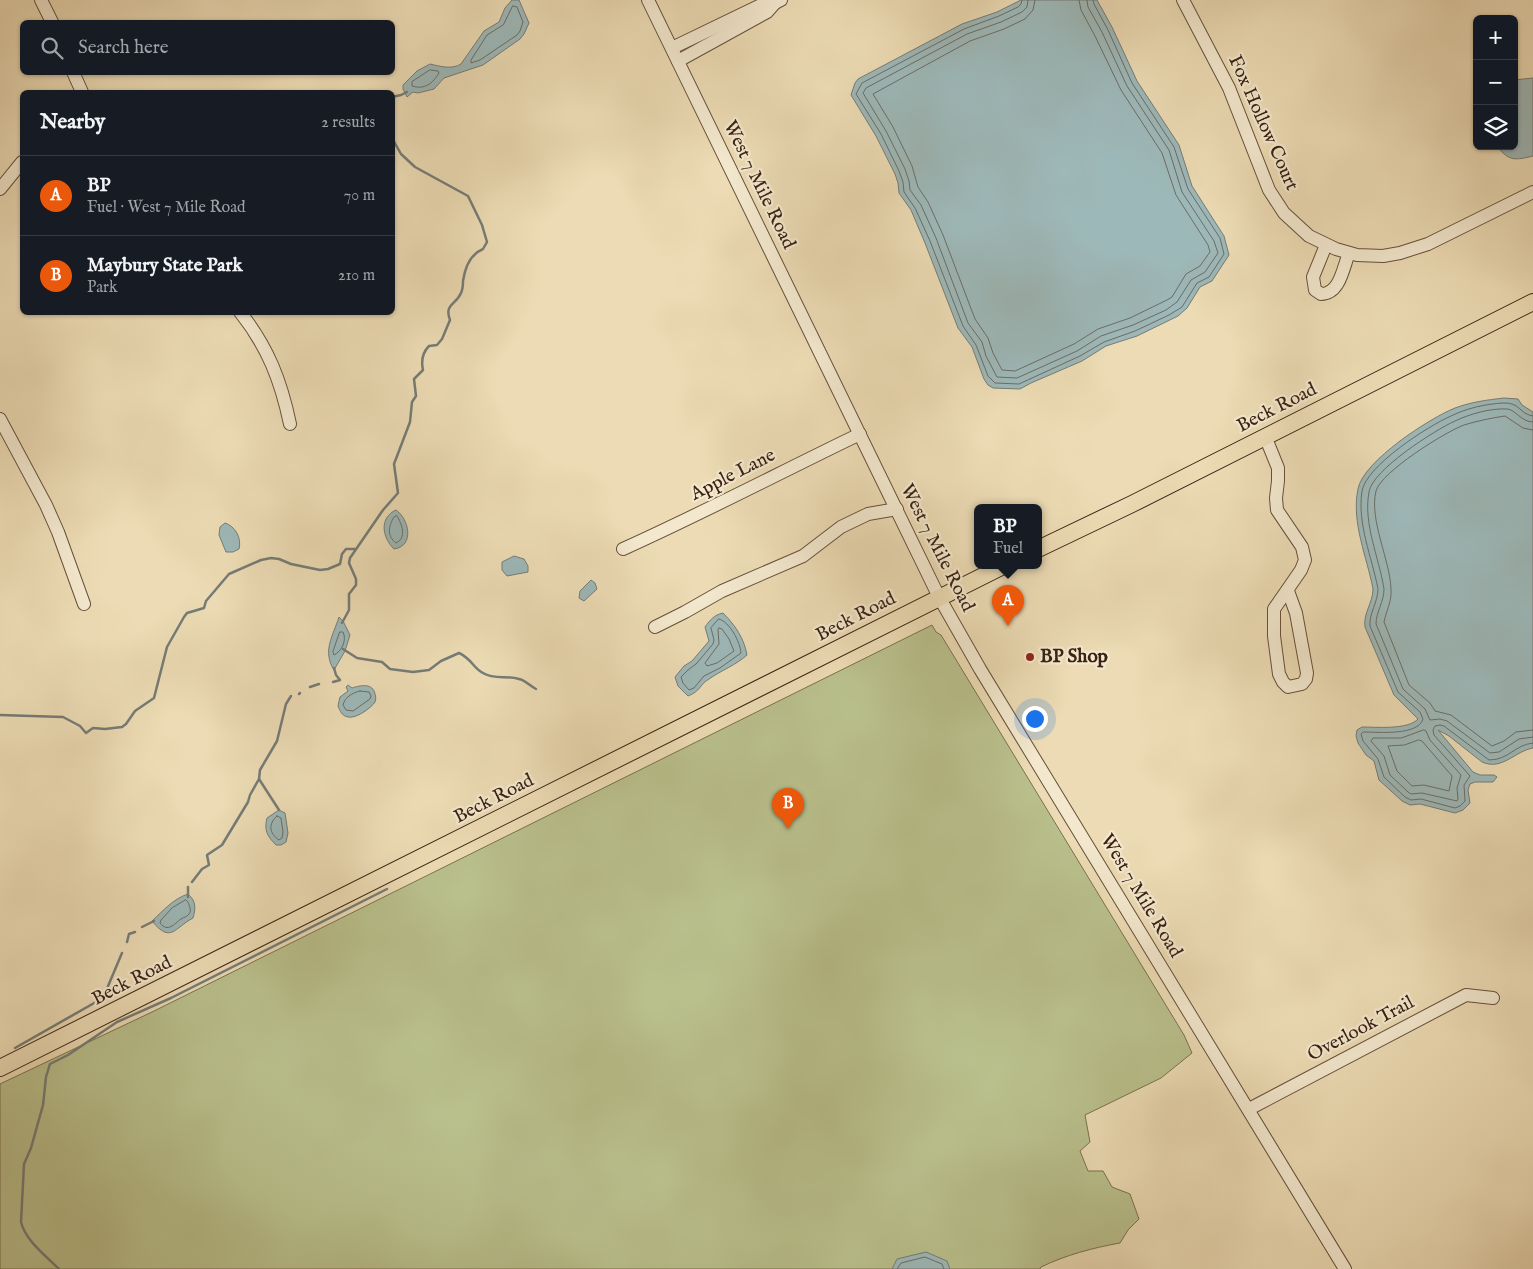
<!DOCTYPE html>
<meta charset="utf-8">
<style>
:root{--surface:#171b24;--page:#20242c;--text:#f1f3f6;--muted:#9ea1a6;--line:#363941;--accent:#ea580c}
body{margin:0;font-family:"IM FELL English",serif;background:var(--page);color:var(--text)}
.controls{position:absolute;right:15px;top:15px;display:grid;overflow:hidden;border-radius:8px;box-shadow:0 1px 4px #0004}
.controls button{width:45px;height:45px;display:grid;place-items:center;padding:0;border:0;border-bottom:1px solid var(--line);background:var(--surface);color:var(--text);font:25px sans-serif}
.you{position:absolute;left:1034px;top:718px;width:18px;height:18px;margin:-12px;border:4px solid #fff;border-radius:50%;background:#1a73e8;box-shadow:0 0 0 8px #1a73e833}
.badge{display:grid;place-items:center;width:32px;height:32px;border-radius:50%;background:var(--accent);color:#fff;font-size:16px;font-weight:700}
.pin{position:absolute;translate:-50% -41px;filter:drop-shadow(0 1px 2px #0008)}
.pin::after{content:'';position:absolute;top:26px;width:18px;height:15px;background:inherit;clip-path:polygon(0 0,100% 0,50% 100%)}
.popup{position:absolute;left:974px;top:504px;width:68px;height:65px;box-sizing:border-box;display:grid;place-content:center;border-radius:8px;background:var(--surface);filter:drop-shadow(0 1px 4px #0005);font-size:16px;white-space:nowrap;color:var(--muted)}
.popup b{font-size:19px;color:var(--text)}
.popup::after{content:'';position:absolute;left:50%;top:100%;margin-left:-10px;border:10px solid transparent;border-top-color:var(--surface)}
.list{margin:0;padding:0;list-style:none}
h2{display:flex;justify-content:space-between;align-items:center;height:65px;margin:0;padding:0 20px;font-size:21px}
h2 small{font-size:16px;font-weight:400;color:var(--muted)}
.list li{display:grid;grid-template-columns:32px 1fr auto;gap:15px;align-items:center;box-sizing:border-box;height:80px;padding:0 20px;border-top:1px solid var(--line)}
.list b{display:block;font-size:19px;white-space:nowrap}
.list p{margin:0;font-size:16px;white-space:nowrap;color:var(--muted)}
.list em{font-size:16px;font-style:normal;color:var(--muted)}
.icon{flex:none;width:28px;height:28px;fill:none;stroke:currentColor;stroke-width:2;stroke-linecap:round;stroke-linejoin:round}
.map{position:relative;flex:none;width:1533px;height:1269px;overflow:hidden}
.search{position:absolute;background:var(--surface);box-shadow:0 1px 4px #0004;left:20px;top:20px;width:375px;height:55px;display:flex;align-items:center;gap:12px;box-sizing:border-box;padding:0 18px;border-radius:8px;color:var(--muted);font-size:19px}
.panel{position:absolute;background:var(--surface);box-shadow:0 1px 4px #0004;left:20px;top:90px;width:375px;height:225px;border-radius:8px}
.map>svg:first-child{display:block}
.green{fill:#b9c08c;stroke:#7a7050}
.water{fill:#9db8b8;stroke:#757c76}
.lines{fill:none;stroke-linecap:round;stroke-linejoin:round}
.shore{stroke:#6c6c66;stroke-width:1}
.stream{stroke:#757c76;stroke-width:2.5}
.minor-casing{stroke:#66503b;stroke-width:14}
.major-casing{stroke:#3a2113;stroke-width:18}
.minor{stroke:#f3e8ce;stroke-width:12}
.major{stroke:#ecdbb4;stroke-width:16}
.poi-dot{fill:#8f2418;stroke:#f3e8ce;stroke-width:2}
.labels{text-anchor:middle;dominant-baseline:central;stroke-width:4.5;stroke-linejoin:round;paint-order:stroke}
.street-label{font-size:19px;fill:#3a2113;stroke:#f3e8ce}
.poi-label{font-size:19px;font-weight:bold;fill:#3a2113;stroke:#f3e8ce;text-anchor:start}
</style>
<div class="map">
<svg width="1533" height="1269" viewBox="0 0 1533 1269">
<rect width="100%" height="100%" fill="#ecdbb4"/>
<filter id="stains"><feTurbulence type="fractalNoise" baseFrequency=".004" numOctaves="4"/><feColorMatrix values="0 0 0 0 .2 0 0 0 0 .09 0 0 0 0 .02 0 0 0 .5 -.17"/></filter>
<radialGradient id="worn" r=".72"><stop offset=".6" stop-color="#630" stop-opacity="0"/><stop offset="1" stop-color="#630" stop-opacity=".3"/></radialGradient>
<path class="green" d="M932,625L936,632L941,635L1184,1035L1192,1053L1161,1078L1085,1115L1090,1142L1080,1151L1088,1171H1103L1112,1187L1130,1194L1139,1219L1128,1230L1120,1243C1092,1248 1066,1255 1041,1267L1040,1269H0V1084L152,1012Z"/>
<g class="water">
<path d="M512,0H519L529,23L524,34L520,39L483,65L444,78L434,89L418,93L413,92L407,97L403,89V85L417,71L430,64C439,66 452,70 461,64L484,31L499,22L505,8Z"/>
<polygon points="1021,0 1097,0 1112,27 1137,81 1179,145 1192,186 1224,236 1229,255 1212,281 1200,287 1187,308 1178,316 1137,336 1106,346 1082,361 1031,383 1020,389 993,388 988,385 984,379 972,347 958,328 925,243 911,210 899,193 898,183 895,174 876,136 851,95 855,83 858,79 962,24 997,12"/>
<path d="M1533,78V156C1516,160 1509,162 1497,146H1514V80Z"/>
<path d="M1504,398L1518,399L1522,405L1533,412V748C1515,751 1502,771 1482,762L1449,736L1438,730L1473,772L1480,775H1494L1497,777L1493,782H1475L1470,784L1468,790L1470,803L1463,810L1455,813L1420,804L1410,805L1402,801L1379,780L1374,761L1366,755L1358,743L1356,736L1357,730L1362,727C1376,727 1408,730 1418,719L1394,695L1365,627C1363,613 1373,603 1373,589C1367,557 1351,522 1358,489C1363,461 1430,418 1455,408C1471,402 1487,400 1504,398Z"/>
<path d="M396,510C409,519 415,546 394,549C382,537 379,518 396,510Z"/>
<path d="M225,523C235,526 242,538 239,549L233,552H226L219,535L220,527Z"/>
<polygon points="514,556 524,559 528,566 528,572 507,576 502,570 502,562"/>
<polygon points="591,580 595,583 597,589 584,601 579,598 580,591"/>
<path d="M723,613C735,625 744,638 747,655C736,665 722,670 709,679C699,685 701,691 688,696L678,686L675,677L684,666L692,661L709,641L705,627C710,620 714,615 723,613Z"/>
<path d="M339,617L343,621L350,635L345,651L334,670C322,651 333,636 339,617Z"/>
<path d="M348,685L352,688C361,685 373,683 375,694C376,696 376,700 375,702C371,708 356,719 348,717C342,716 340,711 338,706L340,697L348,691L346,687Z"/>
<path d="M279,810L285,813L288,833L286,842L281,845H276C267,836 264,830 267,818Z"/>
<path d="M188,894C196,901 196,908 193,918C174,928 171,944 152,921C164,910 173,899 188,894Z"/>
<polygon points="926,1252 947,1261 950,1269 892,1269 897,1259"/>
</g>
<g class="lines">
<g class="shore">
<polyline points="1022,0 1021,4 1018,7 999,16 964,29 862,83 856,94 881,134 899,171 903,182 904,192 915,208 930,241 963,326 976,345 988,376 995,383 1019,384 1080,356 1104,342 1135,331 1169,315 1182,307 1197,283 1209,277 1224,254 1220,238 1188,189 1174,147 1132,83 1108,30 1094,4 1093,0"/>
<polyline points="1028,0 1027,7 1022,12 1001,22 967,34 866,88 863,93 886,131 905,169 909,181 910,190 921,205 936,238 968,323 982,342 986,356 997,377 1017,378 1077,351 1101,336 1133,325 1166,310 1177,302 1191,280 1205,272 1218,253 1214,241 1182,192 1169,150 1127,86 1102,32 1088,7 1087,0"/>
<polyline points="1035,0 1033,10 1025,19 1004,29 970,41 873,94 893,127 912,166 918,187 928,202 943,235 975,319 988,338 993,353 1002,370 1015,371 1074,344 1098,329 1130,318 1167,300 1172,297 1186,274 1200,266 1210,252 1208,245 1176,195 1162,153 1121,90 1095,36 1081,10 1079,0"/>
<polygon points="513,6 517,7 523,22 520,31 517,35 480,60 471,63 471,60 487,35 503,25"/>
<path d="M430,70L438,71L439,73C433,83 425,90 412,86V82Z"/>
<path d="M1533,416C1519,414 1520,402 1503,403C1486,404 1467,408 1451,416C1428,426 1366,466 1362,491C1357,524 1372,557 1378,589C1378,602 1369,613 1370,626L1398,692L1420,712L1423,719C1418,736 1378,732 1363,732L1361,734L1363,741L1378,759L1384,777L1405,797L1411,800L1421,799L1455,808L1460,806L1465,801L1464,785L1470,776L1434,735L1433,730L1435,726L1440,725L1444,726L1489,760C1509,760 1514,745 1533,743"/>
<path d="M1533,422C1521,422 1515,409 1507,409C1490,408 1470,414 1455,421C1435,430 1372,470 1369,492C1363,524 1379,557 1384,589C1384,602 1376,612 1376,624L1403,689L1425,709L1430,720L1440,719L1447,721L1490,753L1499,752L1519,739L1533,737"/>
<path d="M1533,430L1523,428L1505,416C1491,418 1477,421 1464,425C1445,432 1381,472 1376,491C1369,520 1390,560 1391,589C1392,602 1386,611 1384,622L1409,685L1430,703L1435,711L1451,715L1492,746L1504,741L1516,732L1533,730"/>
<path d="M397,516C402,524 407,538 396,543C387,536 388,527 394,517Z"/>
<path d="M719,619C730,622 740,642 741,653L720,668L704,676L694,688L689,690L683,683L681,677L688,670L696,664L713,644L714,640L711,628Z"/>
<polygon points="719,628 722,629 729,639 734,651 717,663 707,666 705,663 719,644 718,630"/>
<path d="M340,632H343C347,640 342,651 334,655L333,652Z"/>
<path d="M360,691L369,692L371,696L370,699L353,711L346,710L343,705C345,697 352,693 360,691Z"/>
<polygon points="1424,730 1426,731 1430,740 1461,775 1457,788 1458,799 1457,801 1422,793 1411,794 1408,792 1390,775 1384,756 1371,741 1373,738 1401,738"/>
<polygon points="1419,740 1422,741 1452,776 1449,791 1424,785 1412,786 1397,771 1388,746 1404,745"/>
<path d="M277,816L281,818L283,832L282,838L279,840C269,833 268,824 277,816Z"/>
<path d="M186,900L188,902C189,905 192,911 189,914C187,917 184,917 181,919C174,924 168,933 160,923L161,920L172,908Z"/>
<polyline points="897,1269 901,1263 925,1257 942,1264 944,1269"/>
</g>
<g class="stream">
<polyline points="392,97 401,95 407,92"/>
<path d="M342,623L349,610V594L356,585V579L349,563L350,558L383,510L398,493L394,464L410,422L412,402L416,396L414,379L423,370C421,361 423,352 429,346L437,345L442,339L450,320C444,304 456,305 461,293C463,289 463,285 463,281C465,267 471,254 483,249L487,242L482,225L468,196L415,167L401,154L392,138"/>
<path d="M343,649L357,658L382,662L390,669L413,672L429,670L441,661L459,653C472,659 473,668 483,673C494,680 507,675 519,679C525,680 530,686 536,689"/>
<polyline points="333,682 340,680 336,675 334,668"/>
<polyline points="310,687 319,684"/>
<polyline points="299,694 300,693"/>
<polyline points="0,715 63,717 80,726 86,733 93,728 105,729 122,727 126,724 135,711 154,698 167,647 184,617 187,613 204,608 206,601 229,574 261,560 271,558 279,559 291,564 320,570 328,569 340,564 342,554 346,549 355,549"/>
<polyline points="259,779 279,810"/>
<polyline points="192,882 202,869 209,865 207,855 222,845 248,802 250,795 259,779 260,770 277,741 286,704 291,696"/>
<polyline points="188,897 188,887"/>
<polyline points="142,927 154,921"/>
<polyline points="127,942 129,934 135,932"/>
<polyline points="15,1048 103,998 122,953"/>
<path d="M59,1269C46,1256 25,1240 21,1222L24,1164L31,1148L43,1105L46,1077L50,1064L68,1055L117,1022L171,998L387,889"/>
</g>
<g class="minor-casing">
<g id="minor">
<polyline points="41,0 52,22"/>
<polyline points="648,0 939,597 980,669 1345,1269"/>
<polyline points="1183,0 1229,88 1269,190 1284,213 1309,236 1336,249 1357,255 1383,256 1400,253 1428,244 1533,192"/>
<polyline points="672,48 763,4 775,3 781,0"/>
<polyline points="678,61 767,12 775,3"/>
<polyline points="73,72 82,92"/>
<polyline points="0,189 22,162"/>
<path d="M1326,245L1313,277L1315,290L1321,294C1340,294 1343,268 1349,253"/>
<path d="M240,312C268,347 281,381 290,424"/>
<polyline points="0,419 46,505 58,532 84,604"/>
<polyline points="1265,436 1278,468 1278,481 1276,498 1277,510 1302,547 1305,560 1301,570 1274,609 1274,636 1279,674 1283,682 1288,687 1302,684 1306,679 1307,673 1296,613 1288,591"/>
<path d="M623,549C703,513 781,472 860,434"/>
<polyline points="655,627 685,612 722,591 803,556 841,527 868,514 897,509"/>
<polyline points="1249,1109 1466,995 1493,998"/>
</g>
</g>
<g class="major-casing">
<g id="major">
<polyline points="1038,549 1132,504 1533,302"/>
<polyline points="0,1068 1005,565"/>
</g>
</g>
<use href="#minor" class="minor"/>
<use href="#major" class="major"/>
</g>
<circle class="poi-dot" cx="1030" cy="657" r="5"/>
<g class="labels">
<g class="street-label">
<text transform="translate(1263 123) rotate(66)">Fox Hollow Court</text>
<text transform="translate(759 185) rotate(64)">West 7 Mile Road</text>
<text transform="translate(1277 408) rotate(-27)">Beck Road</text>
<text transform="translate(733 475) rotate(-27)">Apple Lane</text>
<text transform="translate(937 548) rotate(63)">West 7 Mile Road</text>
<text transform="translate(856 617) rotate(-27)">Beck Road</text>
<text transform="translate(494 799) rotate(-27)">Beck Road</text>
<text transform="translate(1141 896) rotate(59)">West 7 Mile Road</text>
<text transform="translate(132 981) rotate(-27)">Beck Road</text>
<text transform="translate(1361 1029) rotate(-28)">Overlook Trail</text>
</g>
<g class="poi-label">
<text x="1040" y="657">BP Shop</text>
</g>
</g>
<rect width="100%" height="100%" filter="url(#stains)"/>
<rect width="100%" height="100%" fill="url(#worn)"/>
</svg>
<div class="controls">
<button>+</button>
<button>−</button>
<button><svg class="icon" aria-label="layers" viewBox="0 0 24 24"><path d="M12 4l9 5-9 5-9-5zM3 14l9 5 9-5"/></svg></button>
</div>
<div class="you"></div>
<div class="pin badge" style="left:1008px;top:626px">A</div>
<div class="popup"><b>BP</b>Fuel</div>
<div class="pin badge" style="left:788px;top:829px">B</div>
<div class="search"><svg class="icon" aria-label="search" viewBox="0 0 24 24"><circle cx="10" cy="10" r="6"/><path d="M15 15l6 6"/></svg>Search here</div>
<section class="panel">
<h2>Nearby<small>2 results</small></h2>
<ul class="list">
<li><span class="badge">A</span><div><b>BP</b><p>Fuel · West 7 Mile Road</p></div><em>70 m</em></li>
<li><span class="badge">B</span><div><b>Maybury State Park</b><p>Park</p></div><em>210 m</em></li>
</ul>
</section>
</div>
